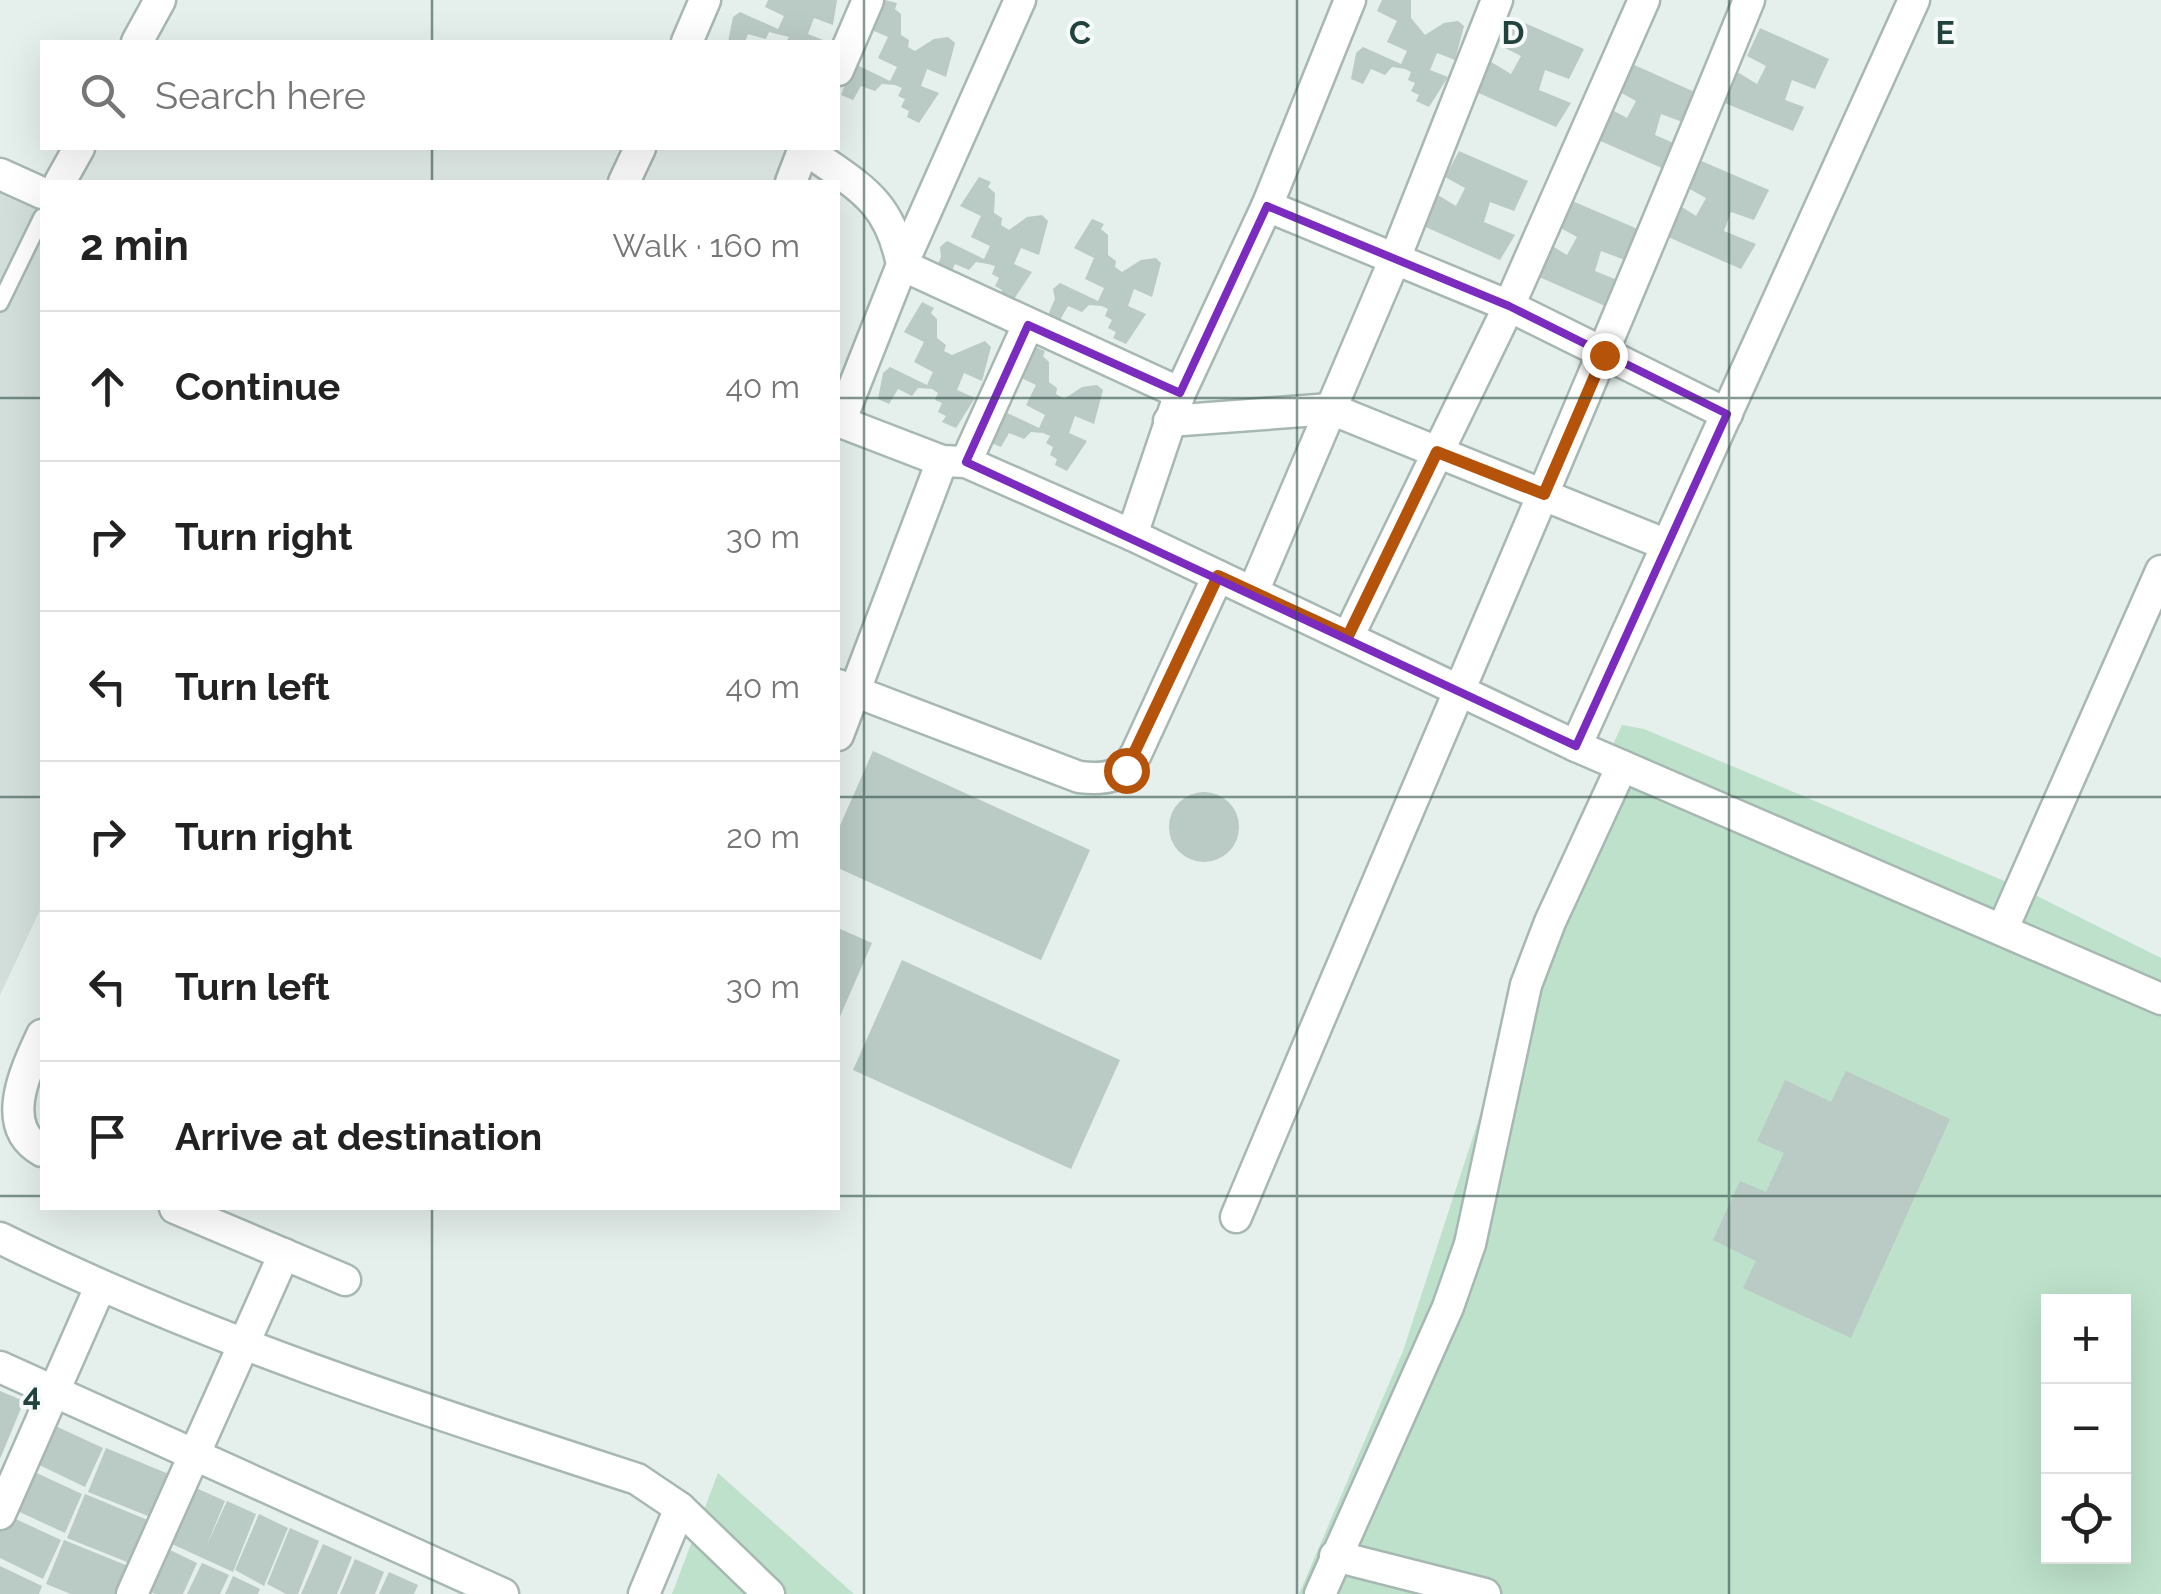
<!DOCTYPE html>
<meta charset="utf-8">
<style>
:root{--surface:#fff;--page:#f6f6f6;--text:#222;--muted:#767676;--line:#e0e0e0}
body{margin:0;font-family:Raleway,sans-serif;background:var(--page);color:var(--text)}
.controls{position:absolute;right:30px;bottom:30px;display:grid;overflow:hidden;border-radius:0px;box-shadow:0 10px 40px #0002}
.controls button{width:90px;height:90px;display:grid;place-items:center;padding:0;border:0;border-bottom:2px solid var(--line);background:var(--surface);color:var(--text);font:50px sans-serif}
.stop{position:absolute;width:30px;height:30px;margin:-22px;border:8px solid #b45309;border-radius:50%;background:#fff}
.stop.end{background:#b45309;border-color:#fff;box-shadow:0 2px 10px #0008}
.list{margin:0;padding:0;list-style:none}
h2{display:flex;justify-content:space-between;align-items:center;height:130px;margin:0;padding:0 40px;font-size:42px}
h2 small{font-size:32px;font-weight:400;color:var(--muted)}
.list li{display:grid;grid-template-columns:65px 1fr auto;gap:30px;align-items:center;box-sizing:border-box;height:150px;padding:0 40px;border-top:2px solid var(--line)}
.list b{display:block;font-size:38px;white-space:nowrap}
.list em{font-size:32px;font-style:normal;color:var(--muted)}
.icon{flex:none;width:55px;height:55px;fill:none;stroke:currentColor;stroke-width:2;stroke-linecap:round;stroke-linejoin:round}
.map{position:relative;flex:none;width:2161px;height:1594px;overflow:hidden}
.search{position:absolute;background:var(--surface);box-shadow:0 10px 40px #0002;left:40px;top:40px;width:800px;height:110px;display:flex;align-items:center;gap:25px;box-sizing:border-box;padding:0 35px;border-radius:0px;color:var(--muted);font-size:38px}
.panel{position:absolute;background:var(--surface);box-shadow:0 10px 40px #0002;left:40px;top:180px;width:800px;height:1030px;border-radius:0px}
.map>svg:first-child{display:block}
.built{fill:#d3dfdb}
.green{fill:#bde1ca;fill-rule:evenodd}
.building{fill:#bacac5}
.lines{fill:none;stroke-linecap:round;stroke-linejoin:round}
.lane-casing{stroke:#a7b8b3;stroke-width:20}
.street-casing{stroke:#a7b8b3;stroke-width:35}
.lane{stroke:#fff;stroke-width:15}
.street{stroke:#fff;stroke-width:30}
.route{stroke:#b45309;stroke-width:12}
.marked{fill:none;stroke:#7b2cbf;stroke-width:8;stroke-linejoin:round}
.grid{fill:none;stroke:#22433d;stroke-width:2.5;stroke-opacity:0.55}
.grid-label{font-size:32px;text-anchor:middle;font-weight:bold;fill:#22433d;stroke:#f6fbf9;stroke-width:8;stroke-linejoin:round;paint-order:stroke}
</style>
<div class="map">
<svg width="2161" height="1594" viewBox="0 0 2161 1594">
<rect width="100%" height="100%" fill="#e5efeb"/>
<polygon class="built" points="0,184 42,205 42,906 0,995"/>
<g class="green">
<path d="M1622,725L1644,729L2021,888L2161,958V1594H1299L1403,1351L1574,828ZM2048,1302H2124V1556H2048Z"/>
<polygon points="718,1473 854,1594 672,1594"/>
</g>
<g class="building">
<polygon points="768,0 837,0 833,25 814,18 808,34 828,42 786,42 789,37 769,32 766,39 748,34 745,42 728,42 733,17 740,12 778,29 784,16 765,7"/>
<polygon points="885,0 897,3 895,9 901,14 901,35 909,40 908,47 915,51 934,39 948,37 955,43 946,77 927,69 921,86 939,93 919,123 907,117 909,111 901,107 905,99 898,96 902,88 895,85 882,84 875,91 861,86 853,100 841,95 853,63 890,81 897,67 878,58 888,37 867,28"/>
<polygon points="1382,0 1411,0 1411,18 1425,35 1444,23 1458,21 1464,26 1455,60 1437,53 1430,70 1448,77 1429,107 1416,101 1419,95 1411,91 1415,83 1408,80 1411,72 1405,69 1392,67 1385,75 1371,69 1363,84 1351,79 1356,53 1363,47 1401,64 1407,51 1387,42 1397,21 1377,11"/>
<polygon points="1513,18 1584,49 1569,79 1545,70 1539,90 1571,103 1556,127 1474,91 1488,60 1511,74 1521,56 1501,46"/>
<polygon points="1760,28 1829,59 1815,89 1792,80 1785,100 1804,107 1793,131 1720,101 1734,70 1757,84 1766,66 1747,56"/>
<polygon points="1630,63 1699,94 1685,123 1661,114 1655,135 1683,147 1671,172 1589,136 1603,105 1627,118 1636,101 1616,90"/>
<polygon points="1459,151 1528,181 1514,211 1490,202 1484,222 1515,235 1500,260 1419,224 1433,192 1456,206 1465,188 1445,177"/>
<polygon points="1699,160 1769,190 1754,220 1731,212 1724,231 1756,244 1741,269 1659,233 1674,202 1696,216 1706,198 1686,187"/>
<polygon points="979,177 991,182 988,187 995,193 994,213 1002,218 1001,225 1009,230 1027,217 1042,215 1048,221 1039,255 1021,248 1014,264 1032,272 1012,302 1000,296 1002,290 995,286 999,278 992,274 995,266 988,264 976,262 969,270 955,264 949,277 934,273 941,257 940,247 947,241 984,259 990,246 971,237 981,216 960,206"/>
<polygon points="1570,200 1640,230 1625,260 1601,251 1595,271 1627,284 1612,309 1530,273 1544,241 1567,255 1577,237 1557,226"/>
<polygon points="1092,219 1104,224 1101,229 1108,235 1108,255 1116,261 1115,267 1122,272 1141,260 1156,258 1161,263 1152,297 1134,289 1128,306 1146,314 1126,344 1113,338 1116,332 1108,328 1112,320 1105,316 1108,309 1102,306 1089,305 1082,312 1068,306 1060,320 1048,315 1055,299 1053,289 1060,283 1098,301 1104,288 1085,279 1094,258 1074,248"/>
<polygon points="922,302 934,308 931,313 937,319 937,338 946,345 944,351 952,355 985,341 991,347 982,381 964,373 957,390 975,398 956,428 942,422 946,416 938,412 942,403 935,400 938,393 932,389 918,388 912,396 898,389 889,404 878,399 883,373 890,367 927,385 933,372 914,362 924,342 904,332"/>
<polygon points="1033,346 1045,351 1043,356 1049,362 1049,382 1057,388 1056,394 1064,399 1082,387 1097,385 1103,390 1094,424 1075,416 1069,433 1087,441 1067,471 1055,465 1057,459 1050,455 1053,447 1046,443 1050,436 1043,433 1031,432 1024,439 1009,433 1001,447 989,442 1001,410 1039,428 1045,415 1026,405 1036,385 1015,375"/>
<polygon points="873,751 1090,850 1041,960 838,868 838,830"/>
<circle cx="1204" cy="827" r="35"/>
<polygon points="838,928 872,943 838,1021"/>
<polygon points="902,960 1120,1060 1071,1169 853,1070"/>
<polygon points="1846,1071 1950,1119 1851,1338 1743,1288 1756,1261 1713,1240 1740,1181 1766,1192 1784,1153 1757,1141 1785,1080 1831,1102"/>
<polygon points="0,1391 24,1401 0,1459"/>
<polygon points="49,1423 103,1448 85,1487 31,1461"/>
<polygon points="106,1448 171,1475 153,1518 88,1492"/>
<polygon points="28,1469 82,1494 65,1533 11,1508"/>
<polygon points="196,1488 225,1501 206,1547 227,1501 256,1514 233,1572 172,1544"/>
<polygon points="85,1494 150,1521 132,1564 67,1538"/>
<polygon points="259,1514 288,1528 264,1586 235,1570"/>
<polygon points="7,1515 61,1540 43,1579 0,1558 0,1530"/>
<polygon points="290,1528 319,1541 298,1594 286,1594 267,1584"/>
<polygon points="64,1540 128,1566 117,1594 71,1594 46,1584"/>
<polygon points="323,1544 352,1557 337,1594 301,1594"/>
<polygon points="170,1550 197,1563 183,1594 155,1594 150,1592"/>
<polygon points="355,1559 384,1572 375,1594 340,1594"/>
<polygon points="202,1563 229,1575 220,1594 187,1594"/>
<polygon points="0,1566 42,1586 39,1594 0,1594"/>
<polygon points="389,1572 418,1585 414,1594 379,1594"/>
<polygon points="233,1576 260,1589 258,1594 225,1594"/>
</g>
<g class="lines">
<g class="lane-casing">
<polyline id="lane" points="0,303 42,217"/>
</g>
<g class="street-casing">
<g id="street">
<polyline points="137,42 160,0"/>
<polyline points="687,42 705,0"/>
<polyline points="838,70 868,0"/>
<path d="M804,148C856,186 889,197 902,265L1180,393"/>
<polyline points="0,174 42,193"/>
<polyline points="60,182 79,148"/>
<polyline points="624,182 640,148"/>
<polyline points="791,182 804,148"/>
<polyline points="1267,206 1509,306 1727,414"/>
<polyline points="838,421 942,461 966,462 1132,535 1576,746 2161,999"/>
<polyline points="1169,421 1331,409 1667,545"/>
<polyline points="840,422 902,265 1020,0"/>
<polyline points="966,462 1028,325"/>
<polyline points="1132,535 1180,393 1267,206 1350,0"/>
<polyline points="1253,592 1394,261 1497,0"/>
<polyline points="1348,637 1509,306 1644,0"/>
<path d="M838,685L1079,777C1106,780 1121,778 1136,754L1218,576"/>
<polyline points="838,735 942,461"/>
<polyline points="1576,746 1914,0"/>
<polyline points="2003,928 2161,571"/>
<path d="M42,1035C23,1075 0,1127 42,1151"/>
<polyline points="175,1208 345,1280"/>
<path d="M1236,1217C1406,811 1583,408 1749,0"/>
<path d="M0,1238C204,1339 421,1409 637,1479L680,1508L769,1594"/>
<polyline points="0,1367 503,1594"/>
<polyline points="0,1514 100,1287"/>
<polyline points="1335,1556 1485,1594"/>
<polyline points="132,1594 284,1254"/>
<polyline points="644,1594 680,1508"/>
<polyline points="1320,1594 1448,1307 1470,1244 1526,985 1550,922 1622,766"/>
</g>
</g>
<use href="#lane" class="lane"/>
<use href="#street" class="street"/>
</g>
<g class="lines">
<polyline class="route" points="1126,770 1218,576 1348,636 1437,452 1544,494 1604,355"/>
</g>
<path class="marked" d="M1267,206L1509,306L1727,414L1576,746L966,462L1028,325L1180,393Z"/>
<path class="grid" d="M432,0V42M864,0V1594M1297,0V1594M1729,0V1594M432,148V182M0,398H42M838,398H2161M0,797H42M838,797H2161M0,1196H42M838,1196H2161M432,1208V1594"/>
<g class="grid-label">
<text x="1080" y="44">C</text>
<text x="1513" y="44">D</text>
<text x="1945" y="44">E</text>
<text x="32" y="1406">4</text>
</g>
</svg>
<div class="controls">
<button>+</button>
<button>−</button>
<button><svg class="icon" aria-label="locate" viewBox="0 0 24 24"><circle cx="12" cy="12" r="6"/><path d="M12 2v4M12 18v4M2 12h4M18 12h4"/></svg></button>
</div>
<div class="stop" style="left:1126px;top:770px"></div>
<div class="stop end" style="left:1604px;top:355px"></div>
<div class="search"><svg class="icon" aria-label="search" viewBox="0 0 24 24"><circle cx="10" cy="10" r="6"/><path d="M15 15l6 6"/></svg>Search here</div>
<section class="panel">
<h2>2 min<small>Walk · 160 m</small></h2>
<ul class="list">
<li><svg class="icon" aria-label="ahead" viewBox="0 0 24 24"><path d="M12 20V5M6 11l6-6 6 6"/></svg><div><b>Continue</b></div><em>40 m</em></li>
<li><svg class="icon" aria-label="right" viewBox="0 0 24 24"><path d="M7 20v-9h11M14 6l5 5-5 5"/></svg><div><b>Turn right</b></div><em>30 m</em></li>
<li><svg class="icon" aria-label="left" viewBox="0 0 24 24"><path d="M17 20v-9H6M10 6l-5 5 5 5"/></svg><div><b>Turn left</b></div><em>40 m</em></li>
<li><svg class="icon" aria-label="right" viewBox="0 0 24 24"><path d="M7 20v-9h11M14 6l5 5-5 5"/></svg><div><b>Turn right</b></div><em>20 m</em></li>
<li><svg class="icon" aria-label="left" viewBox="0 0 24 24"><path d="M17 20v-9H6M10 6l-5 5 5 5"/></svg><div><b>Turn left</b></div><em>30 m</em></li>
<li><svg class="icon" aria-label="arrive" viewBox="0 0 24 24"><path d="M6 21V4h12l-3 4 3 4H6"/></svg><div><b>Arrive at destination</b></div></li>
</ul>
</section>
</div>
